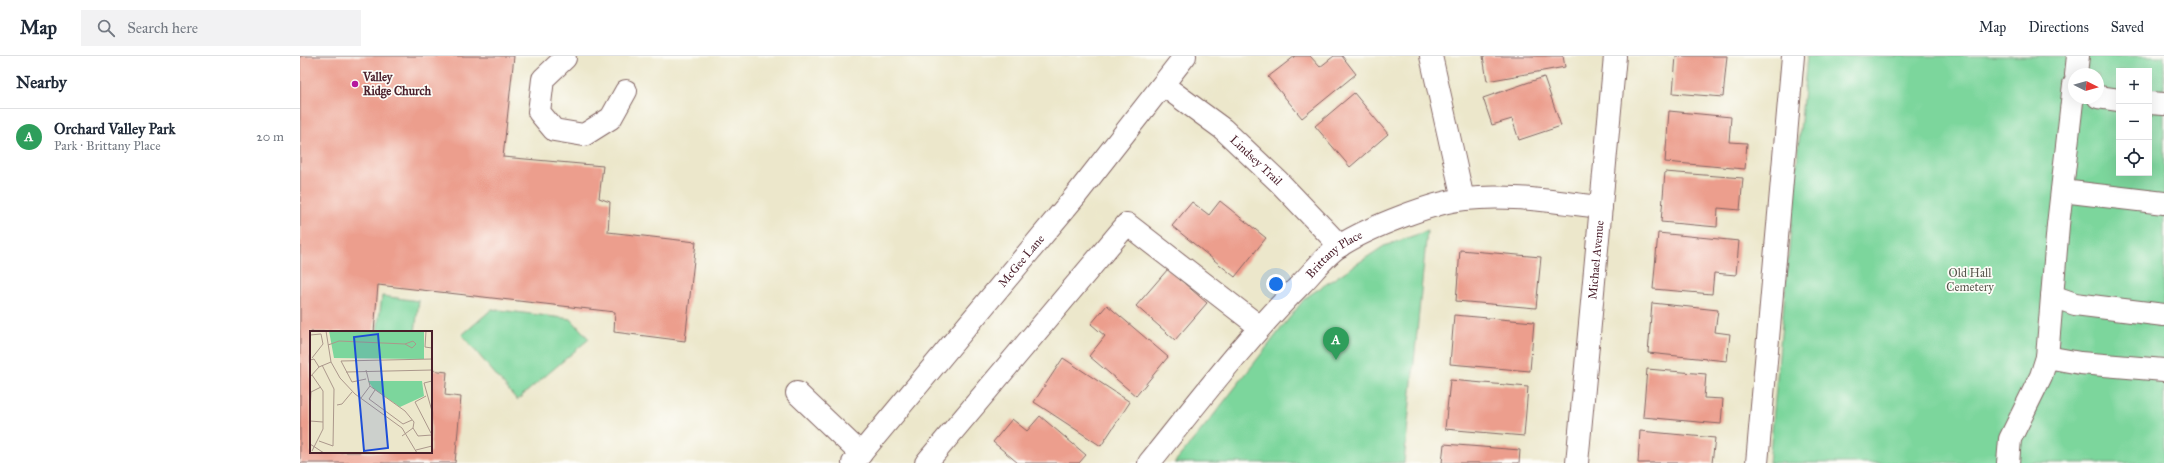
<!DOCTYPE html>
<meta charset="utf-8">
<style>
:root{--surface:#fff;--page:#f2f2f3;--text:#1f2937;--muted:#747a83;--line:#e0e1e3;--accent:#db2777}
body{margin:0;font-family:"IM FELL Great Primer",serif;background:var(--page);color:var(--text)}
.controls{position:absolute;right:12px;top:12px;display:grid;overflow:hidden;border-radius:0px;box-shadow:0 4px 16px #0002}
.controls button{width:36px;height:36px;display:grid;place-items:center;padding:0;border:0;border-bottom:1px solid var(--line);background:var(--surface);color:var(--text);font:20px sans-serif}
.compass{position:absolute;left:1768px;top:12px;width:36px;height:36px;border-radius:50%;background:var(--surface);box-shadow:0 4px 16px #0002;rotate:95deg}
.you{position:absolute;left:976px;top:228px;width:14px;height:14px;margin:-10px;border:3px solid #fff;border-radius:50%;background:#1a73e8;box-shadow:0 0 0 6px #1a73e833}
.badge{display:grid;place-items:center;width:26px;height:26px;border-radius:50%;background:var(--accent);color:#fff;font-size:13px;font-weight:700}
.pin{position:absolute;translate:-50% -33px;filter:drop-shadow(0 1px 2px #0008)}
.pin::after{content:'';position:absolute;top:21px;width:14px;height:12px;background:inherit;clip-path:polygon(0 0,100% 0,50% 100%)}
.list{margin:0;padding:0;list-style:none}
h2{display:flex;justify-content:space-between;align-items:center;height:52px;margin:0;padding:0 16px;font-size:17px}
h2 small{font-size:13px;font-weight:400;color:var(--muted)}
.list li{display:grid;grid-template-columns:26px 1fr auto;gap:12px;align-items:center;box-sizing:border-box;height:56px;padding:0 16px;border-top:1px solid var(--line)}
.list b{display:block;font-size:15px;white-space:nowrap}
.list p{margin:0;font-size:13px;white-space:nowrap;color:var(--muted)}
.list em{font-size:13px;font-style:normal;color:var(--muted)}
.icon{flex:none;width:22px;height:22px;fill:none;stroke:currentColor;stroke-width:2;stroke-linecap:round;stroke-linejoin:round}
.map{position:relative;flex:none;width:1864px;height:407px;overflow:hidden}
header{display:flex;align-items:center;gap:24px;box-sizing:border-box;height:56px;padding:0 20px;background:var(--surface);border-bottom:1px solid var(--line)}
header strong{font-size:19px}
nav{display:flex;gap:22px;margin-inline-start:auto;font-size:14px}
.search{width:280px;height:36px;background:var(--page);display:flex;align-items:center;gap:10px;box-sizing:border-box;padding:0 14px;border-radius:0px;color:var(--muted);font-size:15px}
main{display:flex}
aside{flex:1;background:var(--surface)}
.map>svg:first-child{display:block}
.green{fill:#7cd69c;stroke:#637a64;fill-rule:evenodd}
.building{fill:#ec9e8d}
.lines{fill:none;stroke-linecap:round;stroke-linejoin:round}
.minor-casing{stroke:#836563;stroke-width:24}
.minor{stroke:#fff;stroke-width:22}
.poi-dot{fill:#b5179e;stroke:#fdfcf7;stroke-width:1.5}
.labels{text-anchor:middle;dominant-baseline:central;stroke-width:3.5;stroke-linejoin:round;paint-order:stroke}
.poi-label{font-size:12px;font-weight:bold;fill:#4a1f2b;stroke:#fdfcf7;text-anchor:start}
.street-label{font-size:12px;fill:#4a1f2b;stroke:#fdfcf7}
.park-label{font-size:12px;fill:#59564d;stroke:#fdfcf7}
.inset-road{fill:none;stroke:#ab978b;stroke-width:1}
.view{fill:#1d4ed8;fill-opacity:0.15;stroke:#1d4ed8;stroke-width:2}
.inset-edge{fill:none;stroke:#4a1f2b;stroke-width:2}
</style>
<header>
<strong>Map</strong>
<div class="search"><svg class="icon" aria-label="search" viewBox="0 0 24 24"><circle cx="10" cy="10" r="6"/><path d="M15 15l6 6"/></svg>Search here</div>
<nav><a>Map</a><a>Directions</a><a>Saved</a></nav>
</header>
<main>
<aside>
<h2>Nearby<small></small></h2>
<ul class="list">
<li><span class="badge" style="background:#2e9e5b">A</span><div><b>Orchard Valley Park</b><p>Park · Brittany Place</p></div><em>20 m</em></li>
</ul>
</aside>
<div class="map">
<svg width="1864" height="407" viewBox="0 0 1864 407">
<rect width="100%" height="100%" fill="#fdfcf7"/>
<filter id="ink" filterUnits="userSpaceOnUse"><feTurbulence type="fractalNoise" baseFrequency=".025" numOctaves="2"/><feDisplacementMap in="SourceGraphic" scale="8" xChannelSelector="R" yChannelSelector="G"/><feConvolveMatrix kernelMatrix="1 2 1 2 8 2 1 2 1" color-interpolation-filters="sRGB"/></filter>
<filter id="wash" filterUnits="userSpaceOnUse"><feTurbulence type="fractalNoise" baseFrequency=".012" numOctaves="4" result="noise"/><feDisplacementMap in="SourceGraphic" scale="16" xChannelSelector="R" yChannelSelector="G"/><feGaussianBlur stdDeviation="0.9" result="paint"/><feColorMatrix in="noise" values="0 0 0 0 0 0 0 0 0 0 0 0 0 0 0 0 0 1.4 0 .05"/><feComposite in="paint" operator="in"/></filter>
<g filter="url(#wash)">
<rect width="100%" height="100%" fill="#ece7cb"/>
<g class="green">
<path d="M1507,0H1864V407H1469ZM1819,15H1849V117H1819ZM1774,18H1798V42H1774Z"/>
<polygon points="1127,175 1104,407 874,407 909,365 1005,242 1084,190"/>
<polygon points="82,240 119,245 115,276 77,276"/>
<polygon points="192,253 271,263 289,283 217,344 162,279"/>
</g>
<g id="blocks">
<g class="building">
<polygon points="0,0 214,0 203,101 303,110 299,142 310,146 308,176 396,186 385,285 314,276 315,256 78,229 74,276 11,276 11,396 131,396 131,314 147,316 145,339 161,341 155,407 0,407"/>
<polygon points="995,0 1010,0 1020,11 1034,0 1042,0 1056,18 1002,62 968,21"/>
<polygon points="1183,0 1263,0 1265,11 1187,25"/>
<polygon points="1376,0 1427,0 1423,41 1373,37"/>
<polygon points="1244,21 1261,70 1219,84 1212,63 1192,69 1183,42"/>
<polygon points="1054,37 1088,78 1050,111 1015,70"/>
<polygon points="1369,55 1431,61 1429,86 1447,87 1445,113 1365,106"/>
<polygon points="1365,116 1443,122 1440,154 1418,152 1417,171 1361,166"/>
<polygon points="920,145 966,182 935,221 872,170 892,146 909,159"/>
<polygon points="1358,177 1439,185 1436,219 1414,217 1412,238 1353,233"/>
<polygon points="1160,194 1241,201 1236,252 1156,245"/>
<polygon points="868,213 907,247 875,284 836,250"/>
<polygon points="1352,247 1418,254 1415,276 1430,278 1427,305 1348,297"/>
<polygon points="807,249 868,301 836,340 789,300 805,280 791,268"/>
<polygon points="1154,259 1234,266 1230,315 1150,308"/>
<polygon points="763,302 830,346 801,390 734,346"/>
<polygon points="1347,313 1406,318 1404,342 1423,343 1421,368 1343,361"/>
<polygon points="1150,324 1228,331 1224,380 1145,373"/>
<polygon points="740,360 786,399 779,407 718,407 693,386 712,363 727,375"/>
<polygon points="1340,375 1415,382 1412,407 1338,407"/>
<polygon points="1144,388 1220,394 1219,407 1142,407"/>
</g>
</g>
</g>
<g filter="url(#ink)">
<use href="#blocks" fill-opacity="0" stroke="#836563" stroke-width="1"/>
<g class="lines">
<g class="minor-casing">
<g id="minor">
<polyline points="1131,0 1163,143"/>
<polyline points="265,2 243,23 239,56 254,74 284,79 311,62 326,35"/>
<polyline points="1776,18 1778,0"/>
<path id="s1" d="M863,29L923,73L979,126L1040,190"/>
<polyline points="1798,41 1819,44"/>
<polyline points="1849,47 1864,48"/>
<polyline points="1762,135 1864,147"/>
<polyline points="1752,240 1775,248 1864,259"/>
<polyline points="1747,301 1780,307 1864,314"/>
<polyline points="497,337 561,398"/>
<path id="s2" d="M553,407L777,138L885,0"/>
<polyline points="626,407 827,168 960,271"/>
<path id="s3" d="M849,407C898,346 946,283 1002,227C1013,216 1027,197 1041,189C1068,172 1133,146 1165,143C1210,138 1256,146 1301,151"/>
<path id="s4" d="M1277,407L1315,0"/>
<polyline points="1457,407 1493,0"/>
<polyline points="1708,407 1710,383 1741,320 1747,301 1758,169 1774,28"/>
</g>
</g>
<use href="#minor" class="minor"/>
</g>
</g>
<circle class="poi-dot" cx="55" cy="28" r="4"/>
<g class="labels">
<g class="poi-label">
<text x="63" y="21">Valley<tspan x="63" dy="14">Ridge Church</tspan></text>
</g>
<g class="street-label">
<text stroke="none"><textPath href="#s1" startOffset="120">Lindsey Trail</textPath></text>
<text stroke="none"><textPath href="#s3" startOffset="280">Brittany Place</textPath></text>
<text stroke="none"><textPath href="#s4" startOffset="204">Michael Avenue</textPath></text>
<text stroke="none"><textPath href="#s2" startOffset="263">McGee Lane</textPath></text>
</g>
<g class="park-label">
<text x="1670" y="217">Old Hall<tspan x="1670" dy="14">Cemetery</tspan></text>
</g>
</g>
<g transform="translate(10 275)">
<rect width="122" height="122" fill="#ece7cb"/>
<path d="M19,0H114V28L24,27ZM58,50H112L114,65L90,76L63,57Z" fill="#7cd69c"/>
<path class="inset-road" d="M16,0L21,31L30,47L45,63L92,97L107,122M116,0L115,16L122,17M0,4L11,3L13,13L2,27M18,14L29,10L95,13L102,17L106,13L103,10L95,13M0,29L4,28L9,36M56,39L60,55L95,80L104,91L103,97L92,105M36,41L122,39M2,44L13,60V98L2,120M0,46L9,36L21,31M56,48L42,51L31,30L122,28M122,50L114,52L122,80M65,59L59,68L93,93L102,89M116,65L105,71L122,104M51,67L60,55M27,74L32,73L42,61M0,80L1,61L11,56M0,90L13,91M103,97L108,105L122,104M9,110L23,115L24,58L12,34M0,113L14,122M106,119L122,115"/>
<path class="view" d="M68,3L78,117L54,120L44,6Z"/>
<rect width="122" height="122" class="inset-edge"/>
</g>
</svg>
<div class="controls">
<button>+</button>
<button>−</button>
<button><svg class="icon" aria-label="locate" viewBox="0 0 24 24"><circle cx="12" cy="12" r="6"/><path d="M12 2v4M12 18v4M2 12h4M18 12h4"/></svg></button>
</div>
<svg class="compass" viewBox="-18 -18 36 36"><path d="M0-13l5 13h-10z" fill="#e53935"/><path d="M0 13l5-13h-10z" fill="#747a83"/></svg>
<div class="you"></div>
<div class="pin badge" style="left:1036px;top:304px;background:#2e9e5b">A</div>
</div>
</main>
